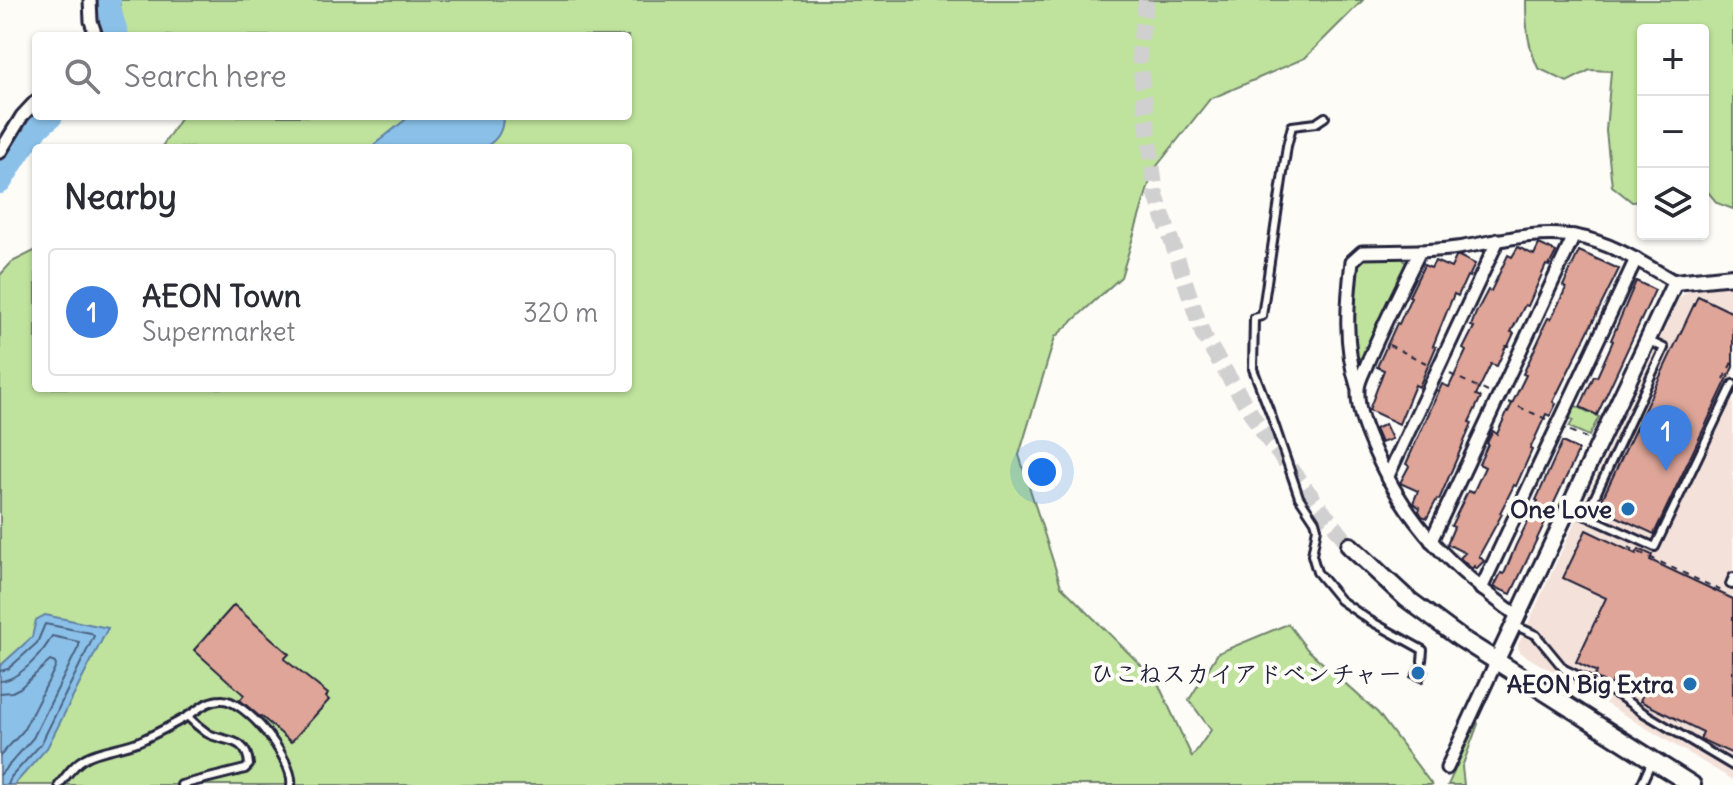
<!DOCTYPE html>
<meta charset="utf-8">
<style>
:root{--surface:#fff;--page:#f2f2f3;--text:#2b2b33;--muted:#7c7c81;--line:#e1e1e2;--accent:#7c3aed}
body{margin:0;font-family:Delius,"Klee One",sans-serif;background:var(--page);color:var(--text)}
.controls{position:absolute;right:24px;top:24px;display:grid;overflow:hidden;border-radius:8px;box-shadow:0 2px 6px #0004}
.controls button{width:72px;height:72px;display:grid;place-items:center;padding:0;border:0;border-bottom:2px solid var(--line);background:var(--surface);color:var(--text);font:40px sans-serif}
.you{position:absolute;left:1042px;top:472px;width:28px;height:28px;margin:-20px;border:6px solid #fff;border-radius:50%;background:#1a73e8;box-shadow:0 0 0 12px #1a73e833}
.badge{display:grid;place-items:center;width:52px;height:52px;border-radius:50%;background:var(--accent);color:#fff;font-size:26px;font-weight:700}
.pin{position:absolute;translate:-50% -66px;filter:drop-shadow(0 2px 4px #0008)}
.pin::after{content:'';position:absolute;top:42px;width:28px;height:24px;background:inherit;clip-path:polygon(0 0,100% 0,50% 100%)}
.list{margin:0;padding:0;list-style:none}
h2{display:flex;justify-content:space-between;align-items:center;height:104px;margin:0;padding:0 32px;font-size:34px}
h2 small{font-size:26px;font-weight:400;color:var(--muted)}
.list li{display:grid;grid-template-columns:52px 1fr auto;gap:24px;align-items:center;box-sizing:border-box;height:128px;margin:0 16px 16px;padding:0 16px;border:2px solid var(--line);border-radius:8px}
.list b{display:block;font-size:30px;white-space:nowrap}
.list p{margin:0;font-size:26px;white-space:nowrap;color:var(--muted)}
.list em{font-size:26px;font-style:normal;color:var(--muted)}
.icon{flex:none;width:44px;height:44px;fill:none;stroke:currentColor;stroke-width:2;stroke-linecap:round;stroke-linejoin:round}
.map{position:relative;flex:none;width:1733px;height:785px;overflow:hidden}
.search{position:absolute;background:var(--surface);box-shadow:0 2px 6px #0004;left:32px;top:32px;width:600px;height:88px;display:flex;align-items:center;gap:20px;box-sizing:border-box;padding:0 28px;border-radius:8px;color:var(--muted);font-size:30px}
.panel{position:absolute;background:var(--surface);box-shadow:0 2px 6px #0004;left:32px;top:144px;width:600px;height:248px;border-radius:8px}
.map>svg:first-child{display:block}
.built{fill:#f4e2da}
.green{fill:#bfe39d;stroke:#70826c;stroke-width:2}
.water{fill:#8bc1e9;stroke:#6181a3;stroke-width:2}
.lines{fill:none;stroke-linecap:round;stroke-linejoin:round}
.shore{stroke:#4c6281;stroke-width:2}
.river{stroke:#8bc1e9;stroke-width:24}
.building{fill:#dea598;stroke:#22223b;stroke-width:2}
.secondary-tunnel{stroke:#d1d0d1;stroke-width:16;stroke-dasharray:16 8;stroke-linecap:butt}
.service-casing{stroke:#22223b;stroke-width:12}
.minor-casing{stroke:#22223b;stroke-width:17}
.tertiary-casing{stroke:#22223b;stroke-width:20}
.secondary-casing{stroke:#22223b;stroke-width:22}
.path{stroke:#22223b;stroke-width:2;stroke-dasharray:6 6;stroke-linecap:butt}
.service{stroke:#fdfcf7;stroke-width:6}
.minor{stroke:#fdfcf7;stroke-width:11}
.tertiary{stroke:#fdfcf7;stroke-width:14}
.secondary{stroke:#fdfcf7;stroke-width:16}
.poi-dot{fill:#1f6fb2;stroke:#fdfcf7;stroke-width:3}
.labels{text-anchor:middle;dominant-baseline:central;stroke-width:8;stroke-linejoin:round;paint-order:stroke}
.poi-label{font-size:24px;font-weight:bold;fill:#22223b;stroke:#fdfcf7;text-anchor:end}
</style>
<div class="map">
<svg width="1733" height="785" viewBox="0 0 1733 785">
<rect width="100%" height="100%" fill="#fdfcf7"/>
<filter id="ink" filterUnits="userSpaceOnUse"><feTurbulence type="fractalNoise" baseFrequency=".0125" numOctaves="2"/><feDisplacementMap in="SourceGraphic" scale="16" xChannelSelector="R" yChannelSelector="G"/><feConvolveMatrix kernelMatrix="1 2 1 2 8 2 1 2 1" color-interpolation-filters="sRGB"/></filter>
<g filter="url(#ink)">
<polygon class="built" points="1733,286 1733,780 1519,652 1518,645 1679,298 1689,290"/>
<g class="green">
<polygon points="119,0 1363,0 1305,58 1210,99 1153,171 1121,277 1055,337 1019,455 1061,586 1157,681 1192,757 1211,730 1189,700 1218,653 1288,624 1307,649 1378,713 1432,785 0,785 0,275 12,262 36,250 36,388 628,388 628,148 161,148 182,116 628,116 628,36 125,36"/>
<path d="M1526,0H1733V209L1717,203L1703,186V30H1643V201L1632,202L1612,186L1606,131L1611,71L1590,70L1567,82L1538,68C1527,43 1526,27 1526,0Z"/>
<polygon points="1367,256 1402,257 1407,265 1363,359 1355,357 1353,316 1357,264"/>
<polygon points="1574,405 1599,417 1589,436 1569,427 1573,420 1569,417"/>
<polygon points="1477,721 1478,724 1462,767 1464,785 1448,785"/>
</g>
<g class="water">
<path d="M410,116H503C503,132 497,140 484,148H370Z"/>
<polygon points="45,615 108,628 47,748 14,785 0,785 0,666 32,637 36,620"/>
</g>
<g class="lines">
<g class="shore">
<polyline points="0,671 8,669 37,643 45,624 91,633 94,636 41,744 11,777 8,785"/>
<path d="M0,681C19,680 44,652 52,636L79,642V646L33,738L0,775"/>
<polyline points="0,693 12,692 20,688 50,661 55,663 56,666 23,731 0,756"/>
</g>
<g class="river">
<polyline points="109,0 107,3 117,36"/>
<path d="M0,182C15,158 28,133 51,116"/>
</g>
</g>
<g class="building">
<polygon points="1539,244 1556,252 1549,266 1546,265 1528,306 1525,305 1511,332 1514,333 1508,346 1506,346 1497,366 1491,364 1476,395 1481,397 1469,422 1472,423 1439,500 1437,499 1427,518 1422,516 1419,511 1420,508 1413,503 1418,491 1400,483 1409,466 1406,464 1442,384 1449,387 1466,351 1463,349 1474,327 1471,326 1476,313 1488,290 1491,291 1508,255 1512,257 1518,247 1534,255"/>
<polygon points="1579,251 1619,269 1553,402 1556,404 1550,416 1546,414 1530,449 1532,450 1516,486 1514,485 1500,513 1502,514 1479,556 1484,561 1476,569 1474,566 1472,569 1460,558 1465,553 1447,544 1454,527 1451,526 1468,491 1473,493 1485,467 1479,464 1488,444 1487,443 1493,431 1497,434 1507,412 1508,412 1526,375 1523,374 1543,331 1542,330 1548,318 1551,319 1566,288 1563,286"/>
<polygon points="1459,256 1475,264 1469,277 1467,276 1458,296 1454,294 1433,346 1436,347 1419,387 1415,385 1399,424 1369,410 1384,370 1377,367 1397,323 1399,324 1411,297 1409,296 1424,265 1431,268 1435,261 1451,268 1456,257"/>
<polygon points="1636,281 1655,290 1597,415 1580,407 1594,376 1597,377 1613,341 1611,340"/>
<polygon points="1698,296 1733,313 1733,367 1654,534 1598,508"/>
<polygon points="1385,424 1392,439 1381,443 1375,429"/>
<polygon points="1562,442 1579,450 1511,594 1494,587 1501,573 1504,574 1516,545 1538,501 1536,500"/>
<polygon points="1586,530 1636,554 1639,549 1652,555 1650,560 1733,599 1733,754 1700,739 1703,732 1640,701 1643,694 1613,680 1611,685 1594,677 1597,672 1576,662 1606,598 1563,578"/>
<polygon points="234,605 289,654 284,659 328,694 326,697 329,700 291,742 261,716 260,717 240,700 244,695 194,650"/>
<polygon points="1416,666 1428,672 1422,683 1410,677"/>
</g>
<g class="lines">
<polyline class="secondary-tunnel" points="1146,0 1139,55 1156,195 1203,335 1265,436 1350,546"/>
<g class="service-casing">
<g id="service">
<polyline points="1325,117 1316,123 1292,126 1287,146 1262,316 1254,318 1253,369 1271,415 1299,497 1315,521 1317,528 1312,555 1317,572 1340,600 1369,620 1423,650 1422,661"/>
<polyline points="1569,508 1655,547 1733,384"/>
<polyline points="1586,516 1664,348 1647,340"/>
<polyline points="1733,577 1730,584 1733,585"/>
<polyline points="1514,625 1536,635 1564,669 1618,695 1644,713 1733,766"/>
<path d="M59,785C67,775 74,764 85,758C100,749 126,748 144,739C159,732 174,724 188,716C199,709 208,700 221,700C245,698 295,761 291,785"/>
<path d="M181,785L245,769L249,765C247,735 223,743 207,733C200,728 193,722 187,716"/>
<polyline points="1641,785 1651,763"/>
</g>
</g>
<g class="minor-casing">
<g id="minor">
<polyline points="90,0 91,21 96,36"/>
<polyline points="0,152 22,116 36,101"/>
<path d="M1357,386C1344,344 1347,304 1352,261L1362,252L1420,251"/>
<polyline points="1387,478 1498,240"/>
<polyline points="1431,541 1574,236"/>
<polyline points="1481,589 1636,259"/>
<path d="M1518,616C1454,570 1409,527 1376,454C1367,434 1357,412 1358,390C1358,380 1365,370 1368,361C1384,324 1402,287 1420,251C1432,250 1445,250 1457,248C1495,242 1535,230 1574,236C1611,242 1644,264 1675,282"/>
<polyline points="1447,768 1496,662"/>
</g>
</g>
<g class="tertiary-casing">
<polyline id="tertiary" points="1496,662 1675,282 1733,276"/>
</g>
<g class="secondary-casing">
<polyline id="secondary" points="1350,546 1406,598 1460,638 1692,785"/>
</g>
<g class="path">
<polyline points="1389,345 1426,363"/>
<polyline points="1450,374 1488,392"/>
<polyline points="1724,379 1732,362"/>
<polyline points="1508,402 1546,419"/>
<polyline points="1570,431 1586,438"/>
<polyline points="1628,547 1724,592"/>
</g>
<use href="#service" class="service"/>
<use href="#minor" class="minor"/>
<use href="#tertiary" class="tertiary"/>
<use href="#secondary" class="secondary"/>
</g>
</g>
<g class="poi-dot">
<circle cx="1628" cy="509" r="8"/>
<circle cx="1418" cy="673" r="8"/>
<circle cx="1690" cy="684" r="8"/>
</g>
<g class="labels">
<g class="poi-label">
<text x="1612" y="509">One Love</text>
<text x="1402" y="673">ひこねスカイアドベンチャー</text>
<text x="1674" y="684">AEON Big Extra</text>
</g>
</g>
</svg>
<div class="controls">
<button>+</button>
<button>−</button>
<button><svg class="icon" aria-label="layers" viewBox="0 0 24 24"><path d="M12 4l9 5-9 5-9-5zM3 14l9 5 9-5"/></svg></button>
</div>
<div class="you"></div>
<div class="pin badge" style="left:1666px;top:471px;background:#3f7fe0">1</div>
<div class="search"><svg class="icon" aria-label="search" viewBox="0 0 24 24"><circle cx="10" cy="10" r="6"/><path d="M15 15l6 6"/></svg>Search here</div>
<section class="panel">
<h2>Nearby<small></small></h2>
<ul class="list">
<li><span class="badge" style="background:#3f7fe0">1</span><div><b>AEON Town</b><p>Supermarket</p></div><em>320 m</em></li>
</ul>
</section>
</div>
